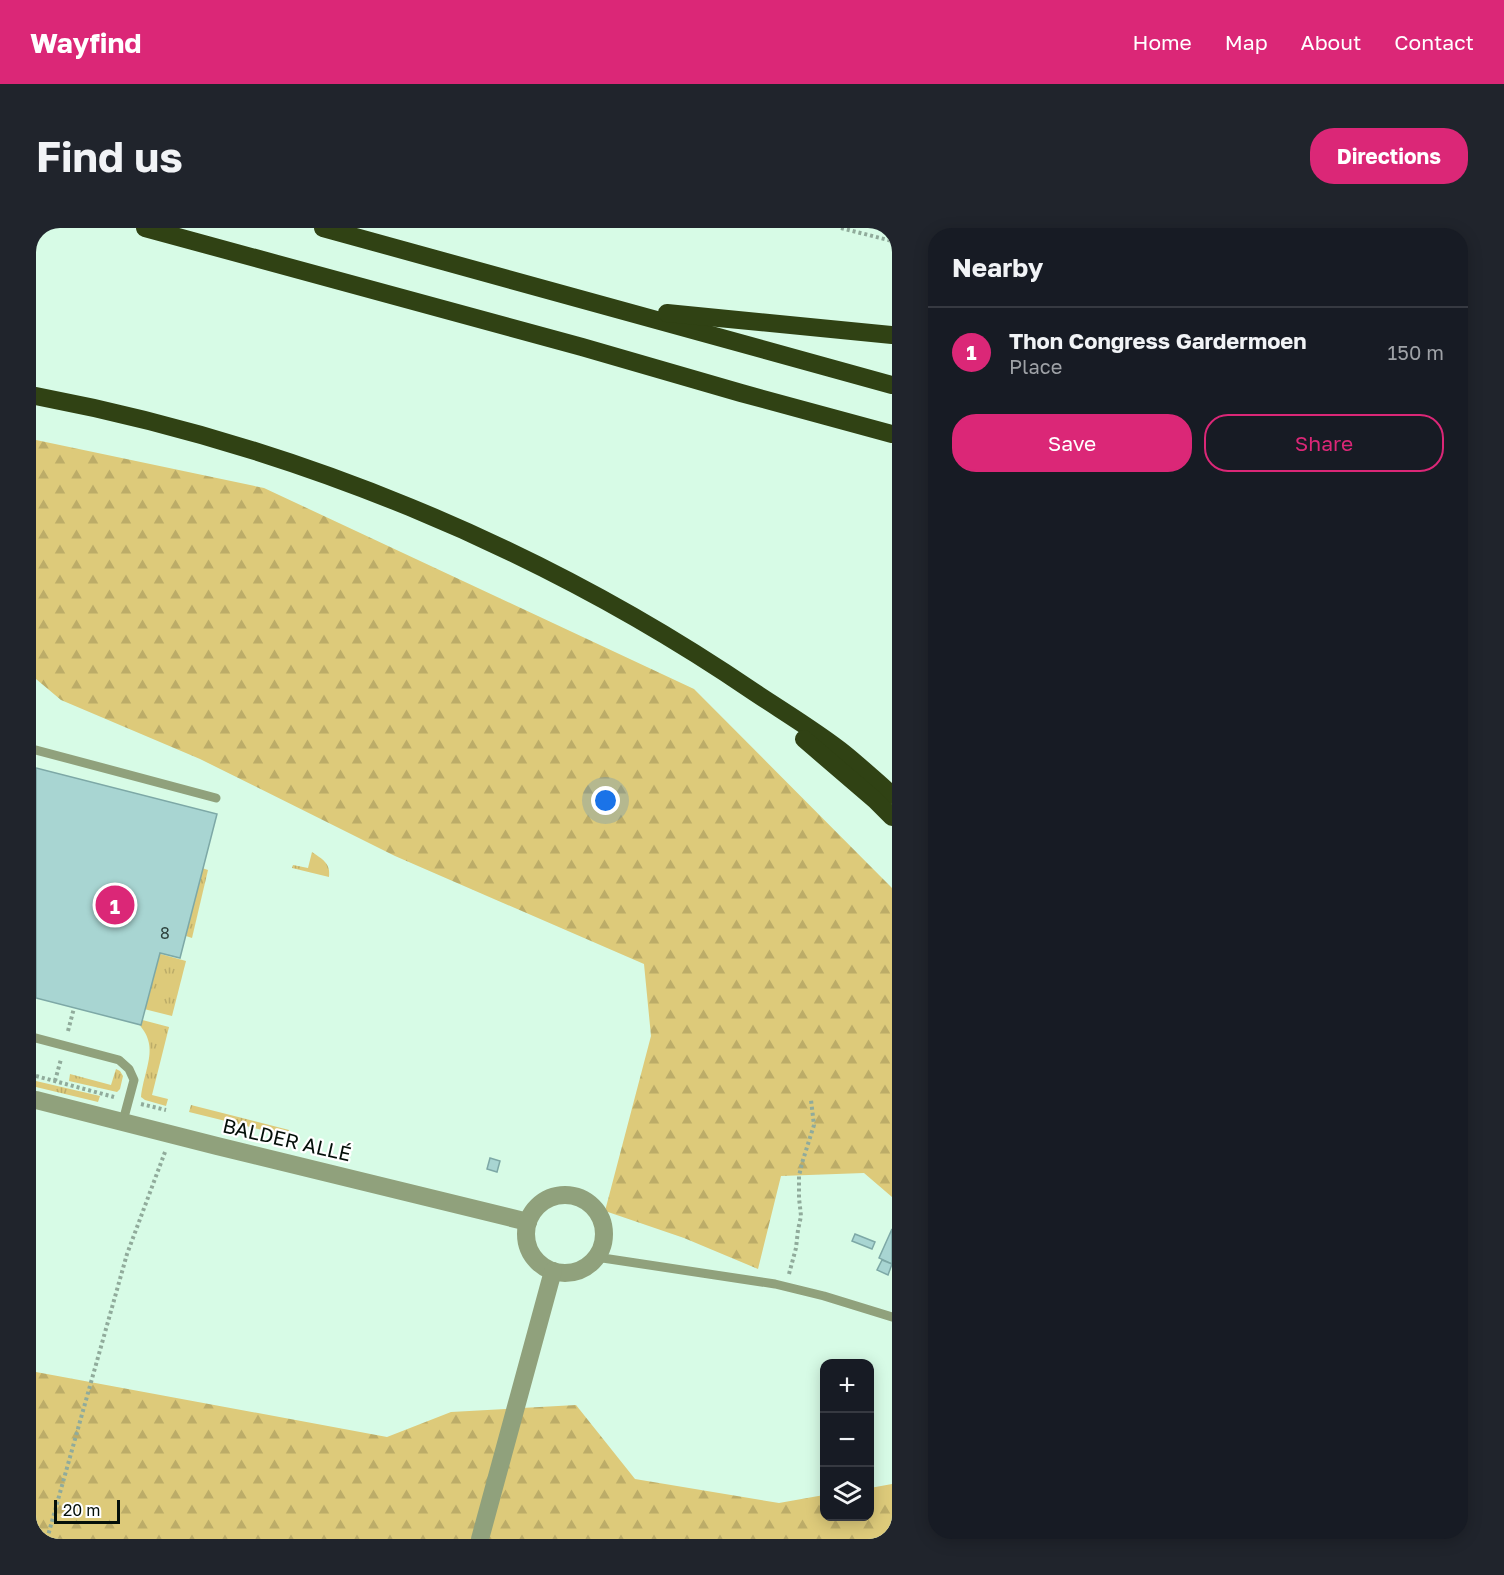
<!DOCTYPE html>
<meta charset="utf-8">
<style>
:root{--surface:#171b24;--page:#20242c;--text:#f1f3f6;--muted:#9ea1a6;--line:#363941;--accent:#db2777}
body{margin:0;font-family:"Golos Text",sans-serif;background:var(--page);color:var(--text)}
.controls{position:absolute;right:18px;bottom:18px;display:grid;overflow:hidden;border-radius:12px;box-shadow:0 3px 15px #0003}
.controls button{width:54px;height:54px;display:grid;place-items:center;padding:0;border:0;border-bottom:2px solid var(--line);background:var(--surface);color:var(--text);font:30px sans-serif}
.scale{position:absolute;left:18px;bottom:15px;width:66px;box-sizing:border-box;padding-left:6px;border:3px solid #040f09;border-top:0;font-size:16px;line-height:21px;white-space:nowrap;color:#040f09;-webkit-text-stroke:4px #fff;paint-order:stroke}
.you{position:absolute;left:570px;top:573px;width:21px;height:21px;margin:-15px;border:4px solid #fff;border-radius:50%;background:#1a73e8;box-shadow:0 0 0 9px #1a73e833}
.badge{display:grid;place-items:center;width:39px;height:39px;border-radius:50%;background:var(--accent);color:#fff;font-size:20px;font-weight:700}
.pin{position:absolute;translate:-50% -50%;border:3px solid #fff;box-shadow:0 2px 6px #0006}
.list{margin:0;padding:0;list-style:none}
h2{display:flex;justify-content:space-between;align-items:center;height:78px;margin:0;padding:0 24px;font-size:26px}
h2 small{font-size:20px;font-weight:400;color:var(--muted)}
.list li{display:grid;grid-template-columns:39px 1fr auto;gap:18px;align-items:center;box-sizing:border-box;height:90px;padding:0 24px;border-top:2px solid var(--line)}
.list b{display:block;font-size:22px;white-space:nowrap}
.list p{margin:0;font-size:20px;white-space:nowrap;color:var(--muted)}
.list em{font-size:20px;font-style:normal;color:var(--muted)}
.actions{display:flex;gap:12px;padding:18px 24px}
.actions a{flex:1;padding:14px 0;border:2px solid var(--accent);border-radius:24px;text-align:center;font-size:21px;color:var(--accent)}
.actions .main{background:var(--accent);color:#fff}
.icon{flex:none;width:33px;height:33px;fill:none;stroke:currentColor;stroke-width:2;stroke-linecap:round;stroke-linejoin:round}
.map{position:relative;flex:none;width:856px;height:1311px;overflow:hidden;border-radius:24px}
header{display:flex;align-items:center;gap:36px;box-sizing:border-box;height:84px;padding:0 30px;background:var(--accent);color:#fff}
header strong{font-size:28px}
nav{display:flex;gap:33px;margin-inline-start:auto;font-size:21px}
.intro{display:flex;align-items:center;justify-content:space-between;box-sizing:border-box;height:144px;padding:0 36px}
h1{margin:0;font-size:42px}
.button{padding:15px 27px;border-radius:24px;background:var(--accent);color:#fff;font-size:21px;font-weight:700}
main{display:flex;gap:36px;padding:0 36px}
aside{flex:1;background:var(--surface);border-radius:24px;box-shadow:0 3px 15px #0003}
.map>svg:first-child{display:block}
.grass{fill:url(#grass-tufts)}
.forest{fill:url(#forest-firs)}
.building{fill:#a8d5d2;stroke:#7da8a6;stroke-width:1.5}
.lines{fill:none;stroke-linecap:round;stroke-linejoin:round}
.path{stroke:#90ab9b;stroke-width:4;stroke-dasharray:3 3;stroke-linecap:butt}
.lane{stroke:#90a17c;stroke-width:9}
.street{stroke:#90a17c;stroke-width:18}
.highway{stroke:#304214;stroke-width:18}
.labels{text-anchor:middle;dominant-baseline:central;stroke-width:4.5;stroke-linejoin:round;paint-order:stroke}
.number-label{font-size:16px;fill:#2d403b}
.street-label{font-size:20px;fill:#040f09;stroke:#fff}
</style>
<header>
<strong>Wayfind</strong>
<nav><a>Home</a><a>Map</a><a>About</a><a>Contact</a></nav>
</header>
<div class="intro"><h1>Find us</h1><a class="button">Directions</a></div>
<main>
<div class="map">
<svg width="856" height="1311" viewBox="0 0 856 1311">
<defs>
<pattern id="grass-tufts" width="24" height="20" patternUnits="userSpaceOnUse" patternTransform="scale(1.5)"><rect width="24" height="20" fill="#ddca7a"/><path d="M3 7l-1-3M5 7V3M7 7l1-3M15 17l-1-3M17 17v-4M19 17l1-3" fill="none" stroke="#bcac68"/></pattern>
<pattern id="forest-firs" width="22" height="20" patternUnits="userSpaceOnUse" patternTransform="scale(1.5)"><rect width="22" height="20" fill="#ddca7a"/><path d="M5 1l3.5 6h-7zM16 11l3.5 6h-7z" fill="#bcac68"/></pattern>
</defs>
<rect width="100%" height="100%" fill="#d7fbe6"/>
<g class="grass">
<path d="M276,624C286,631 295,635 293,649L256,640L257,637L272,640Z"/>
<polygon points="166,640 172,642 156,710 150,708"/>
<polygon points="121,725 150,733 136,788 108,781"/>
<path d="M95,789L133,799L116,867L132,871L130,878L109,872L105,869C109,836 127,815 95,789Z"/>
<polygon points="80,841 84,843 87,848 84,861 81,864 33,853 34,846 75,857"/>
<polygon points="0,853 64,868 62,874 0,859"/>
<polygon points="155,877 253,902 251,908 153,884"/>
</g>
<g class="forest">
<polygon points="0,212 228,260 658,461 856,660 856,969 828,945 745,948 722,1041 648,1010 569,983 615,808 608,736 359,628 164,531 25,472 0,451"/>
<polygon points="0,1144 351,1209 415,1184 540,1177 599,1251 743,1275 788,1267 788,1288 834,1288 834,1260 856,1256 856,1311 0,1311"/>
</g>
<g class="building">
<polygon points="0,540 181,586 144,730 124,725 105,797 0,770"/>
<polygon points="454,930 464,933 461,944 451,941"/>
<polygon points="856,1001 856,1036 843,1030"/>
<polygon points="819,1006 839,1014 836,1021 816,1013"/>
<polygon points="846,1032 856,1036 852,1047 841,1042"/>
</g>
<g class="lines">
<g class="path">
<polyline points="805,0 856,13"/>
<polyline points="32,803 38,780"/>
<polyline points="0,848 78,869"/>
<polyline points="19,853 25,831"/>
<polyline points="105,876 130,882"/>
<polyline points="753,1046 760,1020 762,1002 765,988 763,970 763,948 766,935 778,897 775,872"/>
<polyline points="11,1311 91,1026 129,924"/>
</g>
<g class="lane">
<polyline points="0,522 180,570"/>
<polyline points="0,810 83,832 93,841 98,852 87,893"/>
<polyline points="560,1029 739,1056 788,1068 856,1089"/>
</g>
<g class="street">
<polyline points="0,872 181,918 492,994"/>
<circle cx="529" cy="1006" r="39"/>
<polyline points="444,1311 517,1043"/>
</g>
<g class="highway">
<polyline points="109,0 546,119 705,165 856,206"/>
<polyline points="287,0 856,157"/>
<polyline points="631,85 856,107"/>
<path d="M0,168C254,216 504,318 718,464C748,484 780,503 809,526C825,539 840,553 856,567"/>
<polyline points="768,511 839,572 856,589"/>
</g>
</g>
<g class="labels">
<g class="number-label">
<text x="129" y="705">8</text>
</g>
<g class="street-label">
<text transform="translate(251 911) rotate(13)">BALDER ALLÉ</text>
</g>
</g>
</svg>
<div class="controls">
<button>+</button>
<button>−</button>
<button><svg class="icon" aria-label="layers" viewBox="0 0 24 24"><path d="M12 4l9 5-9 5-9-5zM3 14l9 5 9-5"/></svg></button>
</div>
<div class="scale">20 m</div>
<div class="you"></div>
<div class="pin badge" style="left:79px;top:677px">1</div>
</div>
<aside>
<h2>Nearby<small></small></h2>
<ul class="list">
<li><span class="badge">1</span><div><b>Thon Congress Gardermoen</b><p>Place</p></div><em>150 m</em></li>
</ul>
<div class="actions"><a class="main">Save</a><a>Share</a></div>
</aside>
</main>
